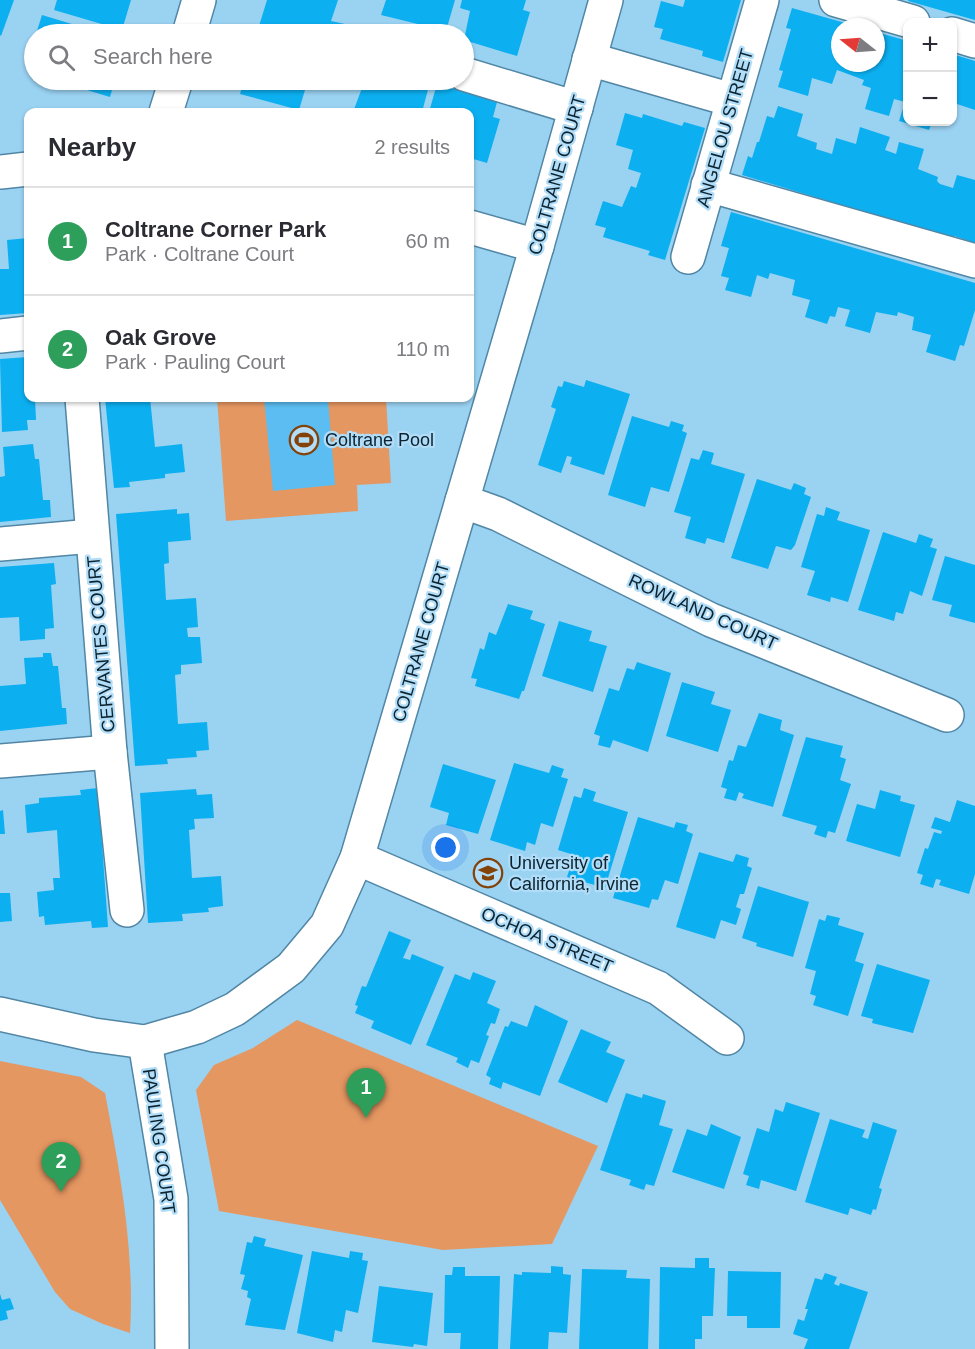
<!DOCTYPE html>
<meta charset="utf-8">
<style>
:root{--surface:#fff;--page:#f2f2f3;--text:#2b2b33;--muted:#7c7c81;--line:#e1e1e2;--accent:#7c3aed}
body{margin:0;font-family:Helvetica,sans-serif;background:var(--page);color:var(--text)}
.controls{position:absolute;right:18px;top:18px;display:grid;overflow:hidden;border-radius:12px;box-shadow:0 2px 4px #0004}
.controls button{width:54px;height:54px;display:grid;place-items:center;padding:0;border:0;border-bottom:2px solid var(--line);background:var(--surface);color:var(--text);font:30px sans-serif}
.compass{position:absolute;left:831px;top:18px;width:54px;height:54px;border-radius:50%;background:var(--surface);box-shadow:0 2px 4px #0004;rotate:287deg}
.you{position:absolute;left:446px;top:848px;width:21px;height:21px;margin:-15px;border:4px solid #fff;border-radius:50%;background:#1a73e8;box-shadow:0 0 0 9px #1a73e833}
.badge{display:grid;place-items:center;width:39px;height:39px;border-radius:50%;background:var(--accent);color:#fff;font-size:20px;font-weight:700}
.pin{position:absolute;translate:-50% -50px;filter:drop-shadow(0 2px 3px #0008)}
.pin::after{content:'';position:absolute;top:32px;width:21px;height:18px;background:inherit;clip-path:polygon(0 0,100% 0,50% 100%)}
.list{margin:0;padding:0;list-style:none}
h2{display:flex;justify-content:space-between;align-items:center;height:78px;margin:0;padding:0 24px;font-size:26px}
h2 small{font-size:20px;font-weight:400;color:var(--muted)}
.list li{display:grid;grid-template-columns:39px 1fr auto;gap:18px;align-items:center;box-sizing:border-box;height:108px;padding:0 24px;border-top:2px solid var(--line)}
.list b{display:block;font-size:22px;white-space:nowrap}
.list p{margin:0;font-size:20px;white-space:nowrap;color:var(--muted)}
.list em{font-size:20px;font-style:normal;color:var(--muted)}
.icon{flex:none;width:33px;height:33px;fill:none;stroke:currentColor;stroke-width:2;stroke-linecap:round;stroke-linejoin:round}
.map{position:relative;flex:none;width:975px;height:1349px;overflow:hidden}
.search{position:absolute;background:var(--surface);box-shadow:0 2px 4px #0004;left:24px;top:24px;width:450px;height:66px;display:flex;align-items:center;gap:15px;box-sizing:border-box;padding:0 21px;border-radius:33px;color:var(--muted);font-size:22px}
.panel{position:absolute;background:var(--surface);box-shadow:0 2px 4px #0004;left:24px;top:108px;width:450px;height:294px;border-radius:12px}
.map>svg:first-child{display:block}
.green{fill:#e59762}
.water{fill:#5bbdf1}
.building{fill:#0caff0}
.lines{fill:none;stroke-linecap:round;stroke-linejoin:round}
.minor-casing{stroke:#5186a5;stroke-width:36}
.minor{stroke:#fff;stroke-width:33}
.labels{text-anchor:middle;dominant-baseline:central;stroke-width:4.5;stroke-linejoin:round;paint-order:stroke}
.street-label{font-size:18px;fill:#0d2430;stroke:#b1ddf8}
.poi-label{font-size:18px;fill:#0d2430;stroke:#b1ddf8;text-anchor:start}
</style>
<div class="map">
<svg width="975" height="1349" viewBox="0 0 975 1349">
<rect width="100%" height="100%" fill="#9ad2f2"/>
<g class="green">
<polygon points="217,398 386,398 391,483 357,485 358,511 226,521"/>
<polygon points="297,1020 598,1146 552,1244 443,1250 219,1211 196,1090 214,1065 253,1048"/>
<path d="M0,1061L81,1077L105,1093C120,1172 135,1252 130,1333L103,1324L70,1309L55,1292L0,1200Z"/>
</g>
<polygon class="water" points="264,398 350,398 328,400 335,485 273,491"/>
<g class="building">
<polygon points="0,0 14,0 1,36 0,35"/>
<polygon points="57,0 131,0 122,30 54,10"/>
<polygon points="267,0 338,0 331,21 345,24 342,34 288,34 259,26"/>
<polygon points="386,0 455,0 446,31 381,15"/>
<polygon points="462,0 526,0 523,10 530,12 517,56 464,40 470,11 460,8"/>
<polygon points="685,0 741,0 723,62 702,56 703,51 660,39 663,29 654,27 661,1 683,7"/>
<polygon points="908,0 975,0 975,20 908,1"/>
<polygon points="792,8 856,26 840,27 840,63 876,63 876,32 908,41 908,122 932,122 929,130 899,121 905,102 894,99 889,116 865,109 871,88 862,85 864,80 837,70 832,84 812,78 808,96 778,87 783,71 779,70 791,29 786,28"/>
<polygon points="42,15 105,34 36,34"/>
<polygon points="952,54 975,61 975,110 957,104 953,118"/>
<polygon points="54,80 115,80 110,97"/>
<polygon points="244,80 308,80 299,110 240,94"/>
<polygon points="365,80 421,80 430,82 422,112 353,112"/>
<polygon points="437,84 497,102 493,117 500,119 487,163 470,158 470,112 429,112"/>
<polygon points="778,106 803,114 797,136 817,143 816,149 832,154 836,138 856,144 860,127 890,137 885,150 896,154 899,142 924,149 918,169 938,177 937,181 940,184 953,188 957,175 975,180 975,243 954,236 953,239 742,175 748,156 752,158 757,142 759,142 767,116 774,118"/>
<polygon points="625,113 642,118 643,114 682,126 684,122 705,128 665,260 648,255 650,251 603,237 606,228 595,225 603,201 622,207 631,186 636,188 641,173 628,169 633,150 616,145"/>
<polygon points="731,212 975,283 975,310 964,346 960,345 955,361 926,352 931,335 912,330 914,317 898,312 897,316 876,312 870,333 845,326 850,310 838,307 835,317 830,316 827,324 805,317 810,300 792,295 795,280 770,273 768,279 757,275 751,297 725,290 729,278 721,276 729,248 721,246"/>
<polygon points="28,238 28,313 0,315 0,269 9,269 7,240"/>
<polygon points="28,357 28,398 35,398 36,420 27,420 28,430 2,432 0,359"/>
<polygon points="586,380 630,394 604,475 570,464 572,457 567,456 561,473 538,465 556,409 551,407 558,386 562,387 564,381 584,387"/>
<polygon points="105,398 150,398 155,447 182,444 185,472 165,474 165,478 129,482 130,487 114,488"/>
<polygon points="632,416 669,427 671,421 684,425 682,431 687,433 669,492 651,487 645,507 608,495"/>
<polygon points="33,444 35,459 39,459 43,500 50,500 51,517 0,522 0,477 5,476 3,447"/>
<polygon points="703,450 714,453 711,464 745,474 724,543 707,538 705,544 685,538 691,517 674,512 691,458 699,460"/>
<polygon points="757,479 791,490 794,483 806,488 804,494 811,497 795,545 791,550 776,546 768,569 731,558"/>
<polygon points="826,507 840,512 837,520 870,530 848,602 831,597 830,602 807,595 815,571 801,567 817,514 824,516"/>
<polygon points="177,509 177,514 189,513 191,540 168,542 169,563 164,564 166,600 196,598 198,627 187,628 188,637 200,637 202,663 181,665 181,674 175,675 178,724 207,722 209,750 196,751 197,757 167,759 168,764 135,766 116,514"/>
<polygon points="883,532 916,543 919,534 933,539 930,547 937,549 922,596 910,591 903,614 896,612 894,621 858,610"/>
<polygon points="945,556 975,565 975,623 949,616 952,605 932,600"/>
<polygon points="54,563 56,584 51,585 54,628 45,629 45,639 20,641 19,617 0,618 0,567"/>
<polygon points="508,604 533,611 530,619 545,624 524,691 522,691 519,699 475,686 477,679 471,678 480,648 484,650 489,632 496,635"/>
<polygon points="559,621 592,631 589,641 607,646 593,692 542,676"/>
<polygon points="43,653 51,653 53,666 58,666 62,708 66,708 67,724 0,731 0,686 26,684 24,658 43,657"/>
<polygon points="637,662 671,673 648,752 613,740 610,748 598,745 600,736 594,734 609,688 619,691 627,668 634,670"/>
<polygon points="682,682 715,692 711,704 731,710 718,752 666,736"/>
<polygon points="759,713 782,720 780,730 794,735 773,807 742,798 744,794 739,792 736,801 724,798 727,789 721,787 729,760 733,761 738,745 746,747"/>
<polygon points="806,737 843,746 840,757 846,759 840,780 851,784 835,833 828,831 826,838 814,834 817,826 782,816"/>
<polygon points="514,763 549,773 552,765 564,769 561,777 568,779 553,827 541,823 535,845 527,842 525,851 490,840"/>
<polygon points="443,764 496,780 478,834 446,825 449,813 430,807"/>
<polygon points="98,788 108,927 92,928 91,921 45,925 44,916 39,917 37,892 54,890 53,878 60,878 57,830 27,833 25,805 39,803 39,798 81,795 80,790"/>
<polygon points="584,788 596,792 593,801 628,812 605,888 567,877 574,855 558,850 574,796 581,798"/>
<polygon points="196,789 197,795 212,794 214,818 194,819 195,829 189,830 192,878 221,876 223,906 208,908 209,912 182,914 183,921 148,923 140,793"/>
<polygon points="880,790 901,796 900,801 915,805 900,857 846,841 857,804 875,809"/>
<polygon points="957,800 975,806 975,874 969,894 939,885 941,880 936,879 933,888 920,884 923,875 917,873 925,848 928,849 934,832 941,834 942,831 931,828 935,817 950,822"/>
<polygon points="3,810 5,834 0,834 0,811"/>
<polygon points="638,817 674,828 676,822 688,825 686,831 693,834 678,884 665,880 658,900 652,899 649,908 613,898"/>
<polygon points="699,852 733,862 736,854 749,858 747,866 752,868 744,894 740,894 736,907 741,909 736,925 721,920 715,939 676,927"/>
<polygon points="758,886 809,902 793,957 756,946 757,943 742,938"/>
<polygon points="0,893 10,893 12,921 0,922"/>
<polygon points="827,915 840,918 838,925 864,933 855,961 864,964 848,1016 813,1005 816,996 810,994 816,971 805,968 819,919 825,921"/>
<polygon points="389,931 411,940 403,958 410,960 412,954 444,967 411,1045 371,1028 374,1021 355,1013 358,1006 355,1005 362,986 366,987"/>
<polygon points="877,964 930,980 913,1033 872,1023 873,1019 861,1016"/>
<polygon points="473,972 496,981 487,1003 500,1009 495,1024 491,1023 486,1035 489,1036 479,1063 471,1060 468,1068 456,1062 458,1058 426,1045 455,974 470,980"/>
<polygon points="535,1005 568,1021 540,1096 503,1082 501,1089 489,1084 491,1078 486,1075 505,1026 508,1027 511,1021 527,1027"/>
<polygon points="581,1029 611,1042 606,1052 625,1060 607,1103 558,1082"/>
<polygon points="626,1093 642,1098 643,1094 666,1101 659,1125 673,1129 654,1186 646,1184 644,1190 629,1185 631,1180 600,1170"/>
<polygon points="786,1102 820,1113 796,1191 761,1180 759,1189 746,1185 749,1176 743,1174 757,1128 769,1132 775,1109 783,1112"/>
<polygon points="830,1119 865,1130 862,1137 868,1139 873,1122 897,1130 879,1188 882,1189 876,1210 873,1209 871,1215 850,1208 848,1215 805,1202"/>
<polygon points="711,1124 741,1137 724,1189 672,1172 687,1129 707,1136"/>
<polygon points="254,1236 266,1239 264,1246 303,1255 285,1330 245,1325 251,1299 247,1297 248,1291 241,1289 245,1275 240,1274 247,1242 252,1243"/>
<polygon points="312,1251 349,1258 350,1251 363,1253 362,1260 368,1261 358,1313 346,1310 342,1332 335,1330 333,1342 297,1333"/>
<polygon points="695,1258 709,1258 709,1268 715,1268 713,1316 702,1316 702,1339 695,1339 695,1349 659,1349 660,1267 695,1268"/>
<polygon points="551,1266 563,1267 563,1274 571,1275 567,1333 549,1332 548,1349 510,1349 514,1274 522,1275 522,1272 551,1273"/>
<polygon points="453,1267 465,1267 465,1276 500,1276 498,1349 460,1349 461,1333 444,1333 445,1275 452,1275"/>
<polygon points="582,1269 627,1270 626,1278 650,1279 648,1349 579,1349"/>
<polygon points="728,1271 781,1272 780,1328 747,1328 747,1316 727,1316"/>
<polygon points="825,1273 837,1277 834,1284 839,1286 840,1283 868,1292 849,1349 804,1349 808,1339 793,1334 798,1319 804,1321 808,1309 805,1309 815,1278 822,1280"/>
<polygon points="379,1286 433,1293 427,1346 414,1344 413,1347 372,1342"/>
<polygon points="0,1294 2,1300 10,1298 14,1309 6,1311 8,1319 0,1321"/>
</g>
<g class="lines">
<g class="minor-casing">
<g id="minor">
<polyline points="836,0 913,22"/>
<polyline points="189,34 199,0"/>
<polyline points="952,34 975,41"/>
<polyline points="589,59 732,100"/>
<polyline points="464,74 576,108"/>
<polyline points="166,112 176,80"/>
<polyline points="0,172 28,169"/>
<polyline points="708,185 975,261"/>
<polyline points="470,227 537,246"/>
<polyline points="688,257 762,0"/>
<polyline points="0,336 28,333"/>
<polyline points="82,398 110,752 127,910"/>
<polyline points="462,501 498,514 711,620 947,715"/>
<polyline points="0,544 92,536"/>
<polyline points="0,761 110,752"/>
<polyline points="357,858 658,988 727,1038"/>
<polyline points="0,1014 94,1035 145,1042 197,1027 235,1009 291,968 327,925 357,858 537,246 606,0"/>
<polyline points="145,1042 171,1199 172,1349"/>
</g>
</g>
<use href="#minor" class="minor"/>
</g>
<defs>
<g id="stadium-ring" transform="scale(1.5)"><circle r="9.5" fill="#b1ddf8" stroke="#824209" stroke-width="1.5"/><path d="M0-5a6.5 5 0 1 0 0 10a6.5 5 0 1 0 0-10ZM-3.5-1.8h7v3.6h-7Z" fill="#824209"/></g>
<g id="university-ring" transform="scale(1.5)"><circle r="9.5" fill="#b1ddf8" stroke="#824209" stroke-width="1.5"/><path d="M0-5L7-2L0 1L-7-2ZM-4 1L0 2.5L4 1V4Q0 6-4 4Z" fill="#824209"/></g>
</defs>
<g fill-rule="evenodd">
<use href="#stadium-ring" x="304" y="440"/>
<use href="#university-ring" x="488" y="873"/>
</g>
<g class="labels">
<g class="street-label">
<text transform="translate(725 128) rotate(-74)">ANGELOU STREET</text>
<text transform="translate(557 175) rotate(-74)">COLTRANE COURT</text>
<text transform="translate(703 612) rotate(24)">ROWLAND COURT</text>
<text transform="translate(421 642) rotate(-74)">COLTRANE COURT</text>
<text transform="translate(101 644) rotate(-95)">CERVANTES COURT</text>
<text transform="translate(547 940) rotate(23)">OCHOA STREET</text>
<text transform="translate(159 1141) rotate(82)">PAULING COURT</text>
</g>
<g class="poi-label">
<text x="325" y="440">Coltrane Pool</text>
<text x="509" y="863">University of<tspan x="509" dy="21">California, Irvine</tspan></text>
</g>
</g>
</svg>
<div class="controls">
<button>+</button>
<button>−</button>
</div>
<svg class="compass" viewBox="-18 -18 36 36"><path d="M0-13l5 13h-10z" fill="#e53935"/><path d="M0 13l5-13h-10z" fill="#7c7c81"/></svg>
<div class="you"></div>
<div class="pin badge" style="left:366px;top:1118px;background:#2e9e5b">1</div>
<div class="pin badge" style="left:61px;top:1192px;background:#2e9e5b">2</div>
<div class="search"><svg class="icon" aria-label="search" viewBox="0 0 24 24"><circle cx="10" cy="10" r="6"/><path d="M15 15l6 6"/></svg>Search here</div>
<section class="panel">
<h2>Nearby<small>2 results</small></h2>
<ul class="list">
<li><span class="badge" style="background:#2e9e5b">1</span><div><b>Coltrane Corner Park</b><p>Park · Coltrane Court</p></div><em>60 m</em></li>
<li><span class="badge" style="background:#2e9e5b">2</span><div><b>Oak Grove</b><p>Park · Pauling Court</p></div><em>110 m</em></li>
</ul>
</section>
</div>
